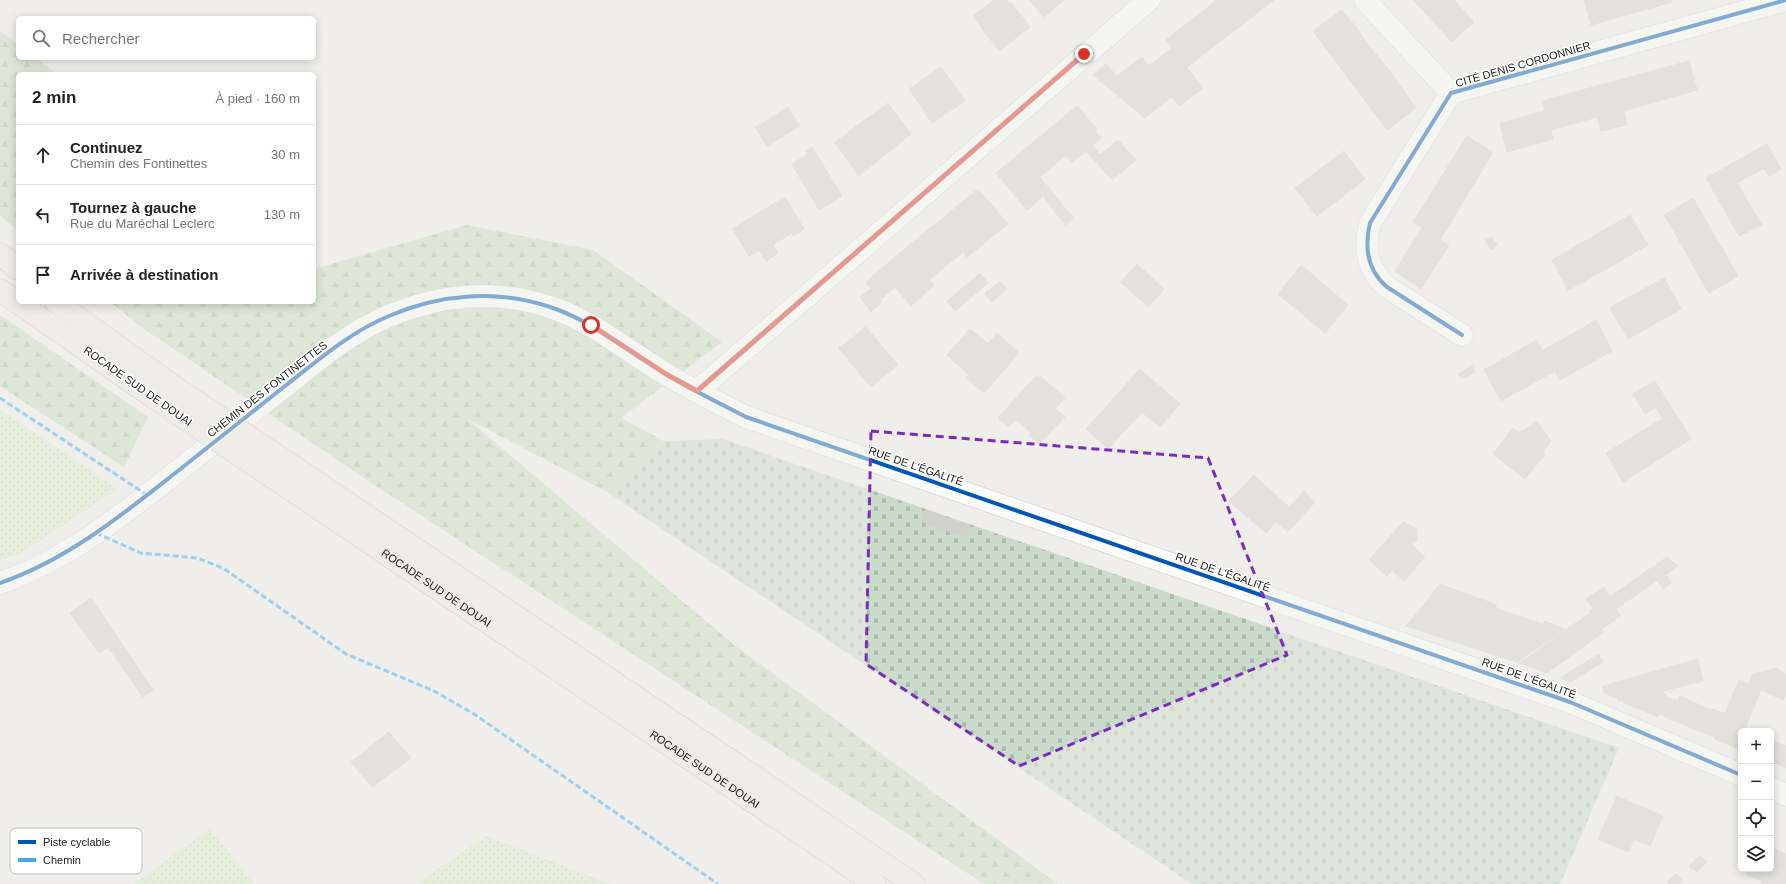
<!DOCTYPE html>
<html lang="fr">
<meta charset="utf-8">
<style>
:root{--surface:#fff;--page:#f6f6f6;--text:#222;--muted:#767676;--line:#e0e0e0}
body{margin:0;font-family:Helvetica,sans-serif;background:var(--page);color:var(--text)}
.controls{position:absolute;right:12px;bottom:12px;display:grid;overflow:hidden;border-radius:6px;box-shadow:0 2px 10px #0003}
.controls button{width:36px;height:36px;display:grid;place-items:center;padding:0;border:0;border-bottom:1px solid var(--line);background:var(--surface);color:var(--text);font:20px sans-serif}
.stop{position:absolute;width:12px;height:12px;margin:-9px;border:3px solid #d93025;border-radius:50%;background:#fff}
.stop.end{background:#d93025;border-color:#fff;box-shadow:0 1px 4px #0008}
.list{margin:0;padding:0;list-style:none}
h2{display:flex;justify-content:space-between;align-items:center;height:52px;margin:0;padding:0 16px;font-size:17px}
h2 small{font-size:13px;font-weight:400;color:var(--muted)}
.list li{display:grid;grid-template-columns:26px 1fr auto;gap:12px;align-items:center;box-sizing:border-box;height:60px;padding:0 16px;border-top:1px solid var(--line)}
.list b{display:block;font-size:15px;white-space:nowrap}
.list p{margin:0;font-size:13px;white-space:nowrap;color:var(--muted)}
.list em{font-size:13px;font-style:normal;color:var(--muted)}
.icon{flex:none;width:22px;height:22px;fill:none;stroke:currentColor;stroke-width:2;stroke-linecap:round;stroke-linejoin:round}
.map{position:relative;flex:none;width:1786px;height:884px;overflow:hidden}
.search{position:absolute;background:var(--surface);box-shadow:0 2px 10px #0003;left:16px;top:16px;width:300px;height:44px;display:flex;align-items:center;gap:10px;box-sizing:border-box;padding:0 14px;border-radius:6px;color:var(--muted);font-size:15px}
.panel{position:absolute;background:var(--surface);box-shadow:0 2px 10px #0003;left:16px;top:72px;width:300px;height:232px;border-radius:6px}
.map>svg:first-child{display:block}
.grass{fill:url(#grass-dots)}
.forest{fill:url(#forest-firs)}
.cemetery{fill:url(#cemetery-stones)}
.building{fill:#d2d0cd;stroke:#d2d0cb}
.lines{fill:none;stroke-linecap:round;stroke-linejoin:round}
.minor-casing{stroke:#c6c6c4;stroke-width:23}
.trunk-casing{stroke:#c2a4aa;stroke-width:23}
.minor{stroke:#fdfcfc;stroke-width:22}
.trunk{stroke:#eee8e4;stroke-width:22}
.trunk-bridge-casing{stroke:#c2a4aa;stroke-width:23;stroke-linecap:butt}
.trunk-bridge{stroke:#eee8e4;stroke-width:22}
.quiet{stroke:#3fa9f5;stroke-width:3;stroke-dasharray:6 3;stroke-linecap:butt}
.cycleway-casing{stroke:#fff;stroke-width:6}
.cycleway{stroke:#0057b8;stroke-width:4}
.route{stroke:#d93025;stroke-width:5}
.marked{fill:none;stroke:#7b2cbf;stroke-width:3;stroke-dasharray:8 5;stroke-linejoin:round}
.labels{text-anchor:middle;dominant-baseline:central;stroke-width:3;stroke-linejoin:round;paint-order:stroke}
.street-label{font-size:11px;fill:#212121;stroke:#fff}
.key{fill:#fff;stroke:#bcbcbc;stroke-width:1}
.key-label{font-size:11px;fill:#212121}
</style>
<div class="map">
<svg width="1786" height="884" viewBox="0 0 1786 884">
<defs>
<pattern id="grass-dots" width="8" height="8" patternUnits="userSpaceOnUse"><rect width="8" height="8" fill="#d9eacb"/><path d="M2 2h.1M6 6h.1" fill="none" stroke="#bac8ae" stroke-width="1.8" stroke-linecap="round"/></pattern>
<pattern id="forest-firs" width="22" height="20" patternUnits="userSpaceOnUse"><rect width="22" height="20" fill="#c8dcc1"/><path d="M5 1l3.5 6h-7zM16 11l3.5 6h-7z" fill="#acbca6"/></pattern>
<pattern id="cemetery-stones" width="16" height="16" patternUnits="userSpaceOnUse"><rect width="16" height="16" fill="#cadacb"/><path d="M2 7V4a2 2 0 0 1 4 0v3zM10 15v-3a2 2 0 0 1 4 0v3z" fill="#adbbae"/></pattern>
</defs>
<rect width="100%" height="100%" fill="#efeeea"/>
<g class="grass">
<polygon points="0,410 117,489 23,552 0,560"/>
<polygon points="210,829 254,884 133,884"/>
<polygon points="486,836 610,884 416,884"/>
</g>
<g class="forest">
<polygon points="0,31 18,44 18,58 36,58 57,74 18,74 18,230 0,216"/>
<polygon points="467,225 593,250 722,342 621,418 664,441 607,492 466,418 733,644 1058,884 984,884 370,482 147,331 110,302 314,302 314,269"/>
<polygon points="0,315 148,417 124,467 0,386"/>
</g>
<polygon class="cemetery" points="723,439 1619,748 1560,884 1192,884 607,492 664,441"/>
<g class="building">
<polygon points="993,0 1007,0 1009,3 997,13 990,3"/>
<polygon points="1029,0 1064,0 1044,17"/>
<polygon points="1217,0 1274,0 1187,67 1166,40 1176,32 1179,35 1192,25 1206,15 1203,11"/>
<polygon points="1413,0 1454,0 1474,22 1452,42"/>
<polygon points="1584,0 1672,0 1672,2 1591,25"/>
<polygon points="1011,2 1030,27 999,51 973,16 990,3 997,13"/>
<polygon points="1342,10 1351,21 1347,23 1367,50 1370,47 1388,69 1383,72 1404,99 1408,97 1416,108 1387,130 1313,31"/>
<polygon points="1203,11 1206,15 1179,35 1176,32"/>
<polygon points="1351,21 1370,47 1367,50 1347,23"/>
<polygon points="1172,48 1203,88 1179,106 1149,66"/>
<polygon points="1142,57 1172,96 1145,118 1093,75 1106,64 1117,76"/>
<polygon points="1689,61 1697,90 1624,111 1627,125 1601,131 1597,117 1551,130 1553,139 1507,152 1500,123 1545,111 1542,101"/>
<polygon points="941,67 965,101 932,123 909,89"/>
<polygon points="1388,69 1408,97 1404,99 1383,72"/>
<polygon points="888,103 911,134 859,176 837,146 857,131 854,128"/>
<polygon points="1077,106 1097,129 1095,131 1101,138 1092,145 1100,155 1118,140 1136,160 1112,180 1086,151 1080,156 1054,125"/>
<polygon points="788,107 799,126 777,140 766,121"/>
<polygon points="766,121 777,140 767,146 755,127"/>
<polygon points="1054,125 1080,156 1072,162 1066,155 1040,177 1073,218 1065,225 1043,196 1027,210 996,173"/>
<polygon points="854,128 857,131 837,146 834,143"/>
<polygon points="1467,136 1493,152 1440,240 1449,245 1421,289 1395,271 1422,228 1413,222"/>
<polygon points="1767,144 1781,169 1769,176 1764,168 1737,183 1762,225 1739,236 1706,178"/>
<polygon points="812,147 842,196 819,210 792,164 808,154 806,151"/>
<polygon points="1344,151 1365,179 1354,188 1352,184 1324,205 1326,209 1317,216 1295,188"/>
<polygon points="1352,184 1354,188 1326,209 1324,205"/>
<polygon points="978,189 1008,224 967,257 938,222"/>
<polygon points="785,197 804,229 793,236 792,233 773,245 778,253 766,261 759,250 749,256 732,229"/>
<polygon points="1693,198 1738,276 1709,293 1701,280 1706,278 1698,263 1693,265 1688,256 1692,253 1675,224 1671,226 1664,215"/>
<polygon points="1630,215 1648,245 1639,250 1637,246 1618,257 1621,261 1606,269 1604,265 1592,272 1578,280 1580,284 1568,290 1552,260"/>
<polygon points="938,222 963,252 929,280 913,262 924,254 914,241"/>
<polygon points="1675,224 1692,253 1688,256 1671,226"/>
<polygon points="1492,237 1497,245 1491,250 1485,240"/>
<polygon points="914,241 924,254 913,262 934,285 911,306 895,287 880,300 866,282"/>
<polygon points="1637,246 1639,250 1621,261 1618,257"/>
<polygon points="1698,263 1706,278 1701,280 1693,265"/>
<polygon points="1137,264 1164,289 1148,307 1121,282"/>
<polygon points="1301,265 1348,305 1325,333 1278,294"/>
<polygon points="1604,265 1606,269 1580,284 1578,280"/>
<polygon points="980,273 988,283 955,311 947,301"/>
<polygon points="1664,278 1681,309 1628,339 1610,308 1622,301 1624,305 1653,288 1651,285"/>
<polygon points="1000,281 1007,289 992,302 985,294"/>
<polygon points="1651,285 1653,288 1624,305 1622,301"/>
<polygon points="871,289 882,302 871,312 860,297"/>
<polygon points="1596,320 1612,351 1560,380 1555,371 1501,401 1484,370 1496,363 1499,368 1528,351 1526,346 1537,340 1542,351 1554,344 1557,348 1585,331 1583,328"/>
<polygon points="866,327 898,365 871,387 847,358 851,355 843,345"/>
<polygon points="1583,328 1585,331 1557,348 1554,344"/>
<polygon points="970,329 988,344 997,333 1019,353 984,393 967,378 969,375 947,355"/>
<polygon points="843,345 851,355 847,358 838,348"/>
<polygon points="1526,346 1528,351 1499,368 1496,363"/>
<polygon points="1472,366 1475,372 1462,379 1458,374"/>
<polygon points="1140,369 1180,404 1160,427 1142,412 1108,449 1086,429"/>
<polygon points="1035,377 1041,377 1065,398 1055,409 1065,417 1039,444 1029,435 1031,433 1016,419 1009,427 998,418"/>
<polygon points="1655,381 1691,439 1623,482 1606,453 1662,419 1656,407 1645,414 1633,394"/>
<polygon points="1537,422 1551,441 1542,452 1519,433"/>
<polygon points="1513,428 1545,454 1525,479 1493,454"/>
<polygon points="1254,475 1289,507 1304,491 1315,502 1288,532 1276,522 1266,533 1229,501"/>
<polygon points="925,510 970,526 966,537 922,522"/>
<polygon points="1403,522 1417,529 1417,541 1411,544 1425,557 1404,581 1392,570 1387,576 1369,560"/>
<polygon points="1667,557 1678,566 1616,609 1621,616 1602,629 1589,611"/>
<polygon points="1667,576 1671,583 1663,589 1658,581"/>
<polygon points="1440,584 1456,590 1450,604 1430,597"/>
<polygon points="1604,587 1610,597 1593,608 1586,599"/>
<polygon points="1456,590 1497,605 1487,618 1476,649 1406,626 1430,597 1450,604"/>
<polygon points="91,598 153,690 143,697 108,647 99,653 70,613"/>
<polygon points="1495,608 1543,624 1544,621 1565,629 1517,662 1476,649 1487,618"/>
<polygon points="1590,613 1604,632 1547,673 1519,663"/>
<polygon points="1599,654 1603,662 1570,682 1560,678"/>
<polygon points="1698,659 1703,681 1662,691 1665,694 1624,703 1622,700 1619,701 1617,698 1604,693 1603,686"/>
<polygon points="1777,668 1785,674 1772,690 1783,700 1748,684 1753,674"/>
<polygon points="1785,674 1786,696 1783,700 1772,690"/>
<polygon points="1739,680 1761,690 1744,731 1741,731 1741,738 1737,748 1714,739"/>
<polygon points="1665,694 1667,697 1658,717 1624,703"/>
<polygon points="1680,696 1691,701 1680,723 1670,719"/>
<polygon points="1667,697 1678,701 1670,719 1660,714"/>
<polygon points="1691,701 1702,706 1692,728 1680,723"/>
<polygon points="1702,706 1713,710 1704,733 1692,728"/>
<polygon points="1713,709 1725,714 1715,737 1704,733"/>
<polygon points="389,732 411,758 372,787 351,762"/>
<polygon points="1771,740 1786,746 1786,768 1771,761"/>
<polygon points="1617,796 1663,816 1650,846 1634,840 1628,852 1598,839"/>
<polygon points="1771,847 1786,854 1786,884 1761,884 1762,881 1747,875 1750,869 1771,869"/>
<polygon points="1700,856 1707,862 1697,872 1689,866"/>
<polygon points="1676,874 1683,881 1679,884 1670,884 1667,881"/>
</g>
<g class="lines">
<g class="minor-casing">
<g id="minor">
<polyline points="1365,0 1451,93"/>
<path d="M1462,335L1387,287C1367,270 1364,248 1370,223L1451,93L1786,0"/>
<polyline points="697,391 1149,0"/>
<path d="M0,583C64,561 117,519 169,478C208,447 246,417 285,386C317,361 350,332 389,316C440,294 497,289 550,307C593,321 627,351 666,374C692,390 719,403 746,417L1570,702L1741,775"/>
<polyline points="1771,788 1786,795"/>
</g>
</g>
<g class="trunk-casing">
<g id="trunk">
<polyline points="0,254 18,269"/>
<polyline points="0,290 153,397"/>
<polyline points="56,302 169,383"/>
<polyline points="306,475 914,884"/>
<path id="s1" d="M293,491L875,884"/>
</g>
</g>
<use href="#minor" class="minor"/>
<use href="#trunk" class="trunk"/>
<g class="trunk-bridge-casing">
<g id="trunk-bridge">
<polyline points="169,383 306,475"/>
<polyline points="153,397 293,491"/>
</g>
</g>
<use href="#trunk-bridge" class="trunk-bridge"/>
<g class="quiet">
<polyline points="0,398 147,495"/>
<polyline points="96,533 141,553 197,558 223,568 346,654 434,691 474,714 718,884"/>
</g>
<g class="cycleway-casing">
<g id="cycleway">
<path d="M1462,335L1387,287C1367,270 1364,248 1370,223L1451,93L1786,0"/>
<path d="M0,583C64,561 117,519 169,478C208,447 246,417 285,386C317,361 350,332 389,316C440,294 497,289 550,307C593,321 627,351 666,374C692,390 719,403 746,417L1570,702L1741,775"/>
</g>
</g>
<use href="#cycleway" class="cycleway"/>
</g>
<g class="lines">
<polyline class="route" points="591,325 666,374 697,391 1084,54"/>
</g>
<path d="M0 0H1786V884H0ZM871,431L1208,458L1287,655L1019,766L866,664Z" fill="#efeeea" fill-opacity=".55" fill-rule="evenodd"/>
<path class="marked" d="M871,431L1208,458L1287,655L1019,766L866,664Z"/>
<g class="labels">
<g class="street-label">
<text transform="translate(1523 64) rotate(-16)">CITÉ DENIS CORDONNIER</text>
<text transform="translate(138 386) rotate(35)">ROCADE SUD DE DOUAI</text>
<text transform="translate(267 389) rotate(-38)">CHEMIN DES FONTINETTES</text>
<text transform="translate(916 466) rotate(19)">RUE DE L'ÉGALITÉ</text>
<text transform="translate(1223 572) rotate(19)">RUE DE L'ÉGALITÉ</text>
<text stroke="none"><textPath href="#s1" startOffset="173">ROCADE SUD DE DOUAI</textPath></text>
<text transform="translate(1529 678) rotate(20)">RUE DE L'ÉGALITÉ</text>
<text stroke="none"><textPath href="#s1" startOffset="497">ROCADE SUD DE DOUAI</textPath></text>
</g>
</g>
<rect x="10" y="828" width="132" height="46" rx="6" class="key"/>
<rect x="18" y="840" width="18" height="4" fill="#0057b8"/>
<rect x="18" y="858" width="18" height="4" fill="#3fa9f5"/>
<g class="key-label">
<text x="43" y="846">Piste cyclable</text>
<text x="43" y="864">Chemin</text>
</g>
</svg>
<div class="controls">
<button>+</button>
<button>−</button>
<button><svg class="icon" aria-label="locate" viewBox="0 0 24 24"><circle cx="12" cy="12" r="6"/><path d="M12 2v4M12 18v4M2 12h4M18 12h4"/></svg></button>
<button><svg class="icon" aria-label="layers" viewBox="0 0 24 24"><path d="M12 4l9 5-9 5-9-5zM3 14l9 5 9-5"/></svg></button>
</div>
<div class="stop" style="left:591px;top:325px"></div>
<div class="stop end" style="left:1084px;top:54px"></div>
<div class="search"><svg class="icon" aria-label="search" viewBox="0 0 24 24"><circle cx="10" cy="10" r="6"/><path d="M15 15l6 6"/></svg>Rechercher</div>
<section class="panel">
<h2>2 min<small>À pied · 160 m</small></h2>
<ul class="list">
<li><svg class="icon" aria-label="ahead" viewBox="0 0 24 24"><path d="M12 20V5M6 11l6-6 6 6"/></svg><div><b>Continuez</b><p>Chemin des Fontinettes</p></div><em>30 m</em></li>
<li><svg class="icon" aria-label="left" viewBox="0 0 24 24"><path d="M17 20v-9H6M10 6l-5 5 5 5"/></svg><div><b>Tournez à gauche</b><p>Rue du Maréchal Leclerc</p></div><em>130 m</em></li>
<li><svg class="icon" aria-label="arrive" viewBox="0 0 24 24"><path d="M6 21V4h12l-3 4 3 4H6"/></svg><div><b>Arrivée à destination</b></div></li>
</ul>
</section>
</div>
